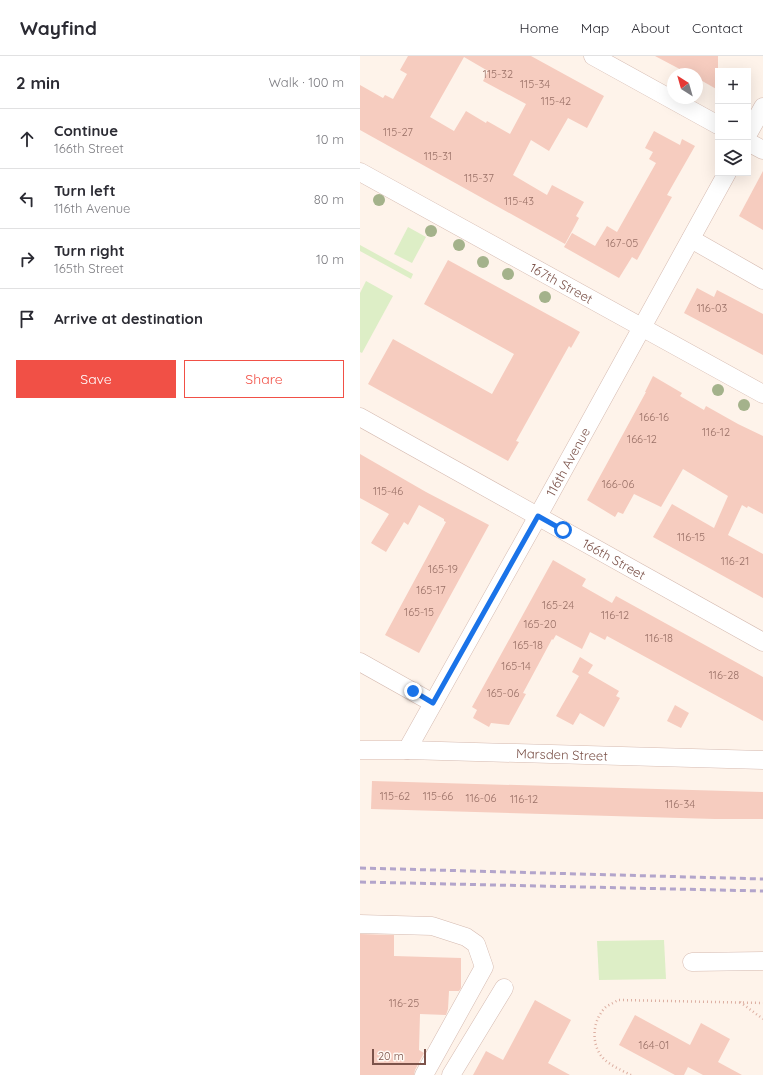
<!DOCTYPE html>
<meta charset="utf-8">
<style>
:root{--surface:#fff;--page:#f2f2f3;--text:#2b2b33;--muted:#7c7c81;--line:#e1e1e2;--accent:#f15046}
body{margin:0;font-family:Quicksand,sans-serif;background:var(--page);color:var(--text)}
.controls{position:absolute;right:12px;top:12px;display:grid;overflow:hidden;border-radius:0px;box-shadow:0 4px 16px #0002}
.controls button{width:36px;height:36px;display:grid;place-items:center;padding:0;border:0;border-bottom:1px solid var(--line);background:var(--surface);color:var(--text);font:20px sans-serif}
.compass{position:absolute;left:307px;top:12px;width:36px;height:36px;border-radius:50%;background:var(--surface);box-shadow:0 4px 16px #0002;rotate:323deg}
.scale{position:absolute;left:12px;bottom:10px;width:54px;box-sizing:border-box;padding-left:4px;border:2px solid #7c534a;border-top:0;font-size:11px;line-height:14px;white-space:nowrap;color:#7c534a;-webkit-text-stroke:3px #fff8f2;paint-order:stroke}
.stop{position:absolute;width:12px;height:12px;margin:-9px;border:3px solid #1a73e8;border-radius:50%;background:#fff}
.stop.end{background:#1a73e8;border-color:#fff;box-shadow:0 1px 4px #0008}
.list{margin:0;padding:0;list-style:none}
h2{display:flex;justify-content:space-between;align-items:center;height:52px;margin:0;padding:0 16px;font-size:17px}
h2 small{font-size:13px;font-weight:400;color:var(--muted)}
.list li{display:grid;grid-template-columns:26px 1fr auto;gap:12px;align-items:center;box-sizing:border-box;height:60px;padding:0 16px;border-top:1px solid var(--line)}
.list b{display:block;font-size:15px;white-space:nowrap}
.list p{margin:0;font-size:13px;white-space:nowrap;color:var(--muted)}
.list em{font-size:13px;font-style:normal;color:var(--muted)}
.actions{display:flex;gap:8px;padding:12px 16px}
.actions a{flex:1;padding:9px 0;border:1px solid var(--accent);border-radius:0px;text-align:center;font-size:14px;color:var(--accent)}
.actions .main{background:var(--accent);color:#fff}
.icon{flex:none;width:22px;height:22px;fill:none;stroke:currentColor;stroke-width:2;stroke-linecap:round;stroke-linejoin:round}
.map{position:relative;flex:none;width:403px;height:1019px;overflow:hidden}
header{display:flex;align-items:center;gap:24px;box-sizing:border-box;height:56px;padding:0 20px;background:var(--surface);border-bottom:1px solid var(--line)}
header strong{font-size:19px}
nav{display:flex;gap:22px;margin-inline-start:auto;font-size:14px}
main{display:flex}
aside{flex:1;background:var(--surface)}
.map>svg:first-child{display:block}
.green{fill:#ddeec6}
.building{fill:#f6ccbf;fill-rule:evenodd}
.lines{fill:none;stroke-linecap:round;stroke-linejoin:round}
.minor-casing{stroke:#d5bab0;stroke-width:19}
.path{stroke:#dcaea1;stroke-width:2.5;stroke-dasharray:1 3;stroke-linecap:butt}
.minor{stroke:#fff;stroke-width:18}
.rail{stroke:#b3a5cb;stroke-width:3;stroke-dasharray:6 4;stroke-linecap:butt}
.tree{fill:#a4b28b}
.route{stroke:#1a73e8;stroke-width:5}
.labels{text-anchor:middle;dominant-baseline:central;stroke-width:4;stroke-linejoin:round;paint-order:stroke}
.number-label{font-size:11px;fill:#9a7167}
.street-label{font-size:13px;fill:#7c534a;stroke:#fff8f2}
</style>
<header>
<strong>Wayfind</strong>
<nav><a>Home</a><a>Map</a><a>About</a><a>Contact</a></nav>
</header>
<main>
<aside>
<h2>2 min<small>Walk · 100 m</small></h2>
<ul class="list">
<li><svg class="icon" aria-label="ahead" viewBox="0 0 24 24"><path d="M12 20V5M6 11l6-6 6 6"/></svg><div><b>Continue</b><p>166th Street</p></div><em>10 m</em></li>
<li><svg class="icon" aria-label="left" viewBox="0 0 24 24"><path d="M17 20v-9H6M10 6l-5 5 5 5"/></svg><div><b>Turn left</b><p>116th Avenue</p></div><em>80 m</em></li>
<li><svg class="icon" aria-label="right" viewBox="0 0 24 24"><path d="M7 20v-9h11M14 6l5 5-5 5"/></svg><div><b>Turn right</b><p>165th Street</p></div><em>10 m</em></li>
<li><svg class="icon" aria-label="arrive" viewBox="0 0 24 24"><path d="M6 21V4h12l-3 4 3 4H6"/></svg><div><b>Arrive at destination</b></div></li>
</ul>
<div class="actions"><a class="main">Save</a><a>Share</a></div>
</aside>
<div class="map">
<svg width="403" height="1019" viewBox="0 0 403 1019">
<rect width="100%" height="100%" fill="#fef3ea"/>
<g class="green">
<polygon points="48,171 66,181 52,207 34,198"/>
<polygon points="0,189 53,218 51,223 0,195"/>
<polygon points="6,225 33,240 2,297 0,296 0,237"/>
<polygon points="304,884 306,923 239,924 237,885"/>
</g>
<g class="building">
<path d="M48,0H171L244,40L227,72L208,62L189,95L171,84L153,119L187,139L192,129L224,146L216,160L219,162L205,188L0,74V29L23,42L25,39L33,43L47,18L40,14ZM104,1L128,15L123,25L166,48L150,78L127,65L126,67L106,55L94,75L70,61Z"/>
<polygon points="295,0 358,0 358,34 337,22 337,18 329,18"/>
<polygon points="294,75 320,89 322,83 335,90 307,139 312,141 277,204 272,201 259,222 204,191 212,177 235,190 247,170 257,176 296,107 289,103 293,96 285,92"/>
<polygon points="403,115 403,174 379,160"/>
<polygon points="88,204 220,276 211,292 209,290 156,385 159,386 148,405 8,328 33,283 132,338 154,298 64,248"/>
<polygon points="337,232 354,241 357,234 403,258 403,299 324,257"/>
<polygon points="293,320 322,337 320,340 344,354 346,350 378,368 403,380 403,458 388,450 387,452 382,449 368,479 403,498 403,542 293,481 312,448 354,472 368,440 323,413 301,451 274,438 263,458 258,456 255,461 227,444 286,336 285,336"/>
<polygon points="0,398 66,436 129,469 59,597 25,579 86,466 84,465 84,463 59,449 48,469 44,466 26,496 11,487 29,458 0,442"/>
<polygon points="193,504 226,523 222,530 252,547 256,540 403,621 403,665 247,580 245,584 230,576 222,593 196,579 193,584 192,583 163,637 166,638 149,669 131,667 129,671 113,662 117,654 112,651"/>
<polygon points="220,601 233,609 228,617 259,635 256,640 260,642 244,671 220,657 213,669 196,660 219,620 212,616"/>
<polygon points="315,649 329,657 321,672 307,665"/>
<polygon points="12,725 403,736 403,763 355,763 11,753"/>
<polygon points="0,878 34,879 34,900 101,902 101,932 99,935 89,935 88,953 86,959 60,958 59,994 64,997 55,1014 54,1019 0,1019"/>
<polygon points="175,944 211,964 188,1007 210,1019 113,1019 126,995 143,1004"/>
<polygon points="275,959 330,989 341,967 370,983 358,1006 382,1019 343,1019 328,1011 324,1019 315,1019 259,989"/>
</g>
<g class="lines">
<g class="minor-casing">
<g id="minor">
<polyline points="233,0 358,69"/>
<polyline points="388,78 403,51"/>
<polyline points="388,86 403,94"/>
<path id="s1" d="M0,116L403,338"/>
<polyline points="331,183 403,224"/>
<path id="s2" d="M0,361L403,586"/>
<polyline points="0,606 73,647"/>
<path id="s3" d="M0,694H47L403,704"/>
<path id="s4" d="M47,694L178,460L367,117"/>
<polyline points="0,868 72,870 106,881 116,888 124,911 64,1019"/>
<polyline points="332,906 403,905"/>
<polyline points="91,1019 144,932"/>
</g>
</g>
<g class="path">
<polyline points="380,946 403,963"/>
<path d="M271,1019C261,1014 249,1009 242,1001C230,986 233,962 247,950C251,948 255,946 258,944L403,947"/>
</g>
<use href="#minor" class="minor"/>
<g class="rail">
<polyline points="0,812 403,823"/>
<polyline points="0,826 403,835"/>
</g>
</g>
<g class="tree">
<circle cx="19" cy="144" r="6"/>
<circle cx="71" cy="175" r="6"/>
<circle cx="99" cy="189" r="6"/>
<circle cx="123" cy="206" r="6"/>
<circle cx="148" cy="218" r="6"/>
<circle cx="185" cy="241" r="6"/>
<circle cx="358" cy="334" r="6"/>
<circle cx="384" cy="349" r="6"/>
</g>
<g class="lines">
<polyline class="route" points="53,635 73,647 178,460 203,474"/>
</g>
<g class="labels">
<g class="number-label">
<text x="138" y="18">115-32</text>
<text x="175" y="28">115-34</text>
<text x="196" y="45">115-42</text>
<text x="38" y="76">115-27</text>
<text x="78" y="100">115-31</text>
<text x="119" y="122">115-37</text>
<text x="159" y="145">115-43</text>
<text x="262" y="187">167-05</text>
<text x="352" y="252">116-03</text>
<text x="294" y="361">166-16</text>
<text x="356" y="376">116-12</text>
<text x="282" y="383">166-12</text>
<text x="258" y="428">166-06</text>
<text x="28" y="435">115-46</text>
<text x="331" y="481">116-15</text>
<text x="375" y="505">116-21</text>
<text x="83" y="513">165-19</text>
<text x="71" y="534">165-17</text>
<text x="198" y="549">165-24</text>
<text x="59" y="556">165-15</text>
<text x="255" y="559">116-12</text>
<text x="180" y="568">165-20</text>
<text x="299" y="582">116-18</text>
<text x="168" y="589">165-18</text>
<text x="156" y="610">165-14</text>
<text x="364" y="619">116-28</text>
<text x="143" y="637">165-06</text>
<text x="35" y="740">115-62</text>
<text x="78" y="740">115-66</text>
<text x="121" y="742">116-06</text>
<text x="164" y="743">116-12</text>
<text x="320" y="748">116-34</text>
<text x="44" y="947">116-25</text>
<text x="294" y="989">164-01</text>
</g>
<g class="street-label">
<text stroke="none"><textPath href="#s1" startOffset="230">167th Street</textPath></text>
<text stroke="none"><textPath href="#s4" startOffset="330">116th Avenue</textPath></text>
<text stroke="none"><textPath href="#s2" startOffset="291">166th Street</textPath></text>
<text stroke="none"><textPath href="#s3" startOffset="202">Marsden Street</textPath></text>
</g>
</g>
</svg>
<div class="controls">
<button>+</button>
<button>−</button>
<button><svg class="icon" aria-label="layers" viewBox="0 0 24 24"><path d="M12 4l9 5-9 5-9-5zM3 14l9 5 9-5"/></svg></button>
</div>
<svg class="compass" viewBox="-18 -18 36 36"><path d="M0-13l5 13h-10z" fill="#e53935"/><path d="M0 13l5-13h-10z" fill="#7c7c81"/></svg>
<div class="scale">20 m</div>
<div class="stop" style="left:203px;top:474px"></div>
<div class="stop end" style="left:53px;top:635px"></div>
</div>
</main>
